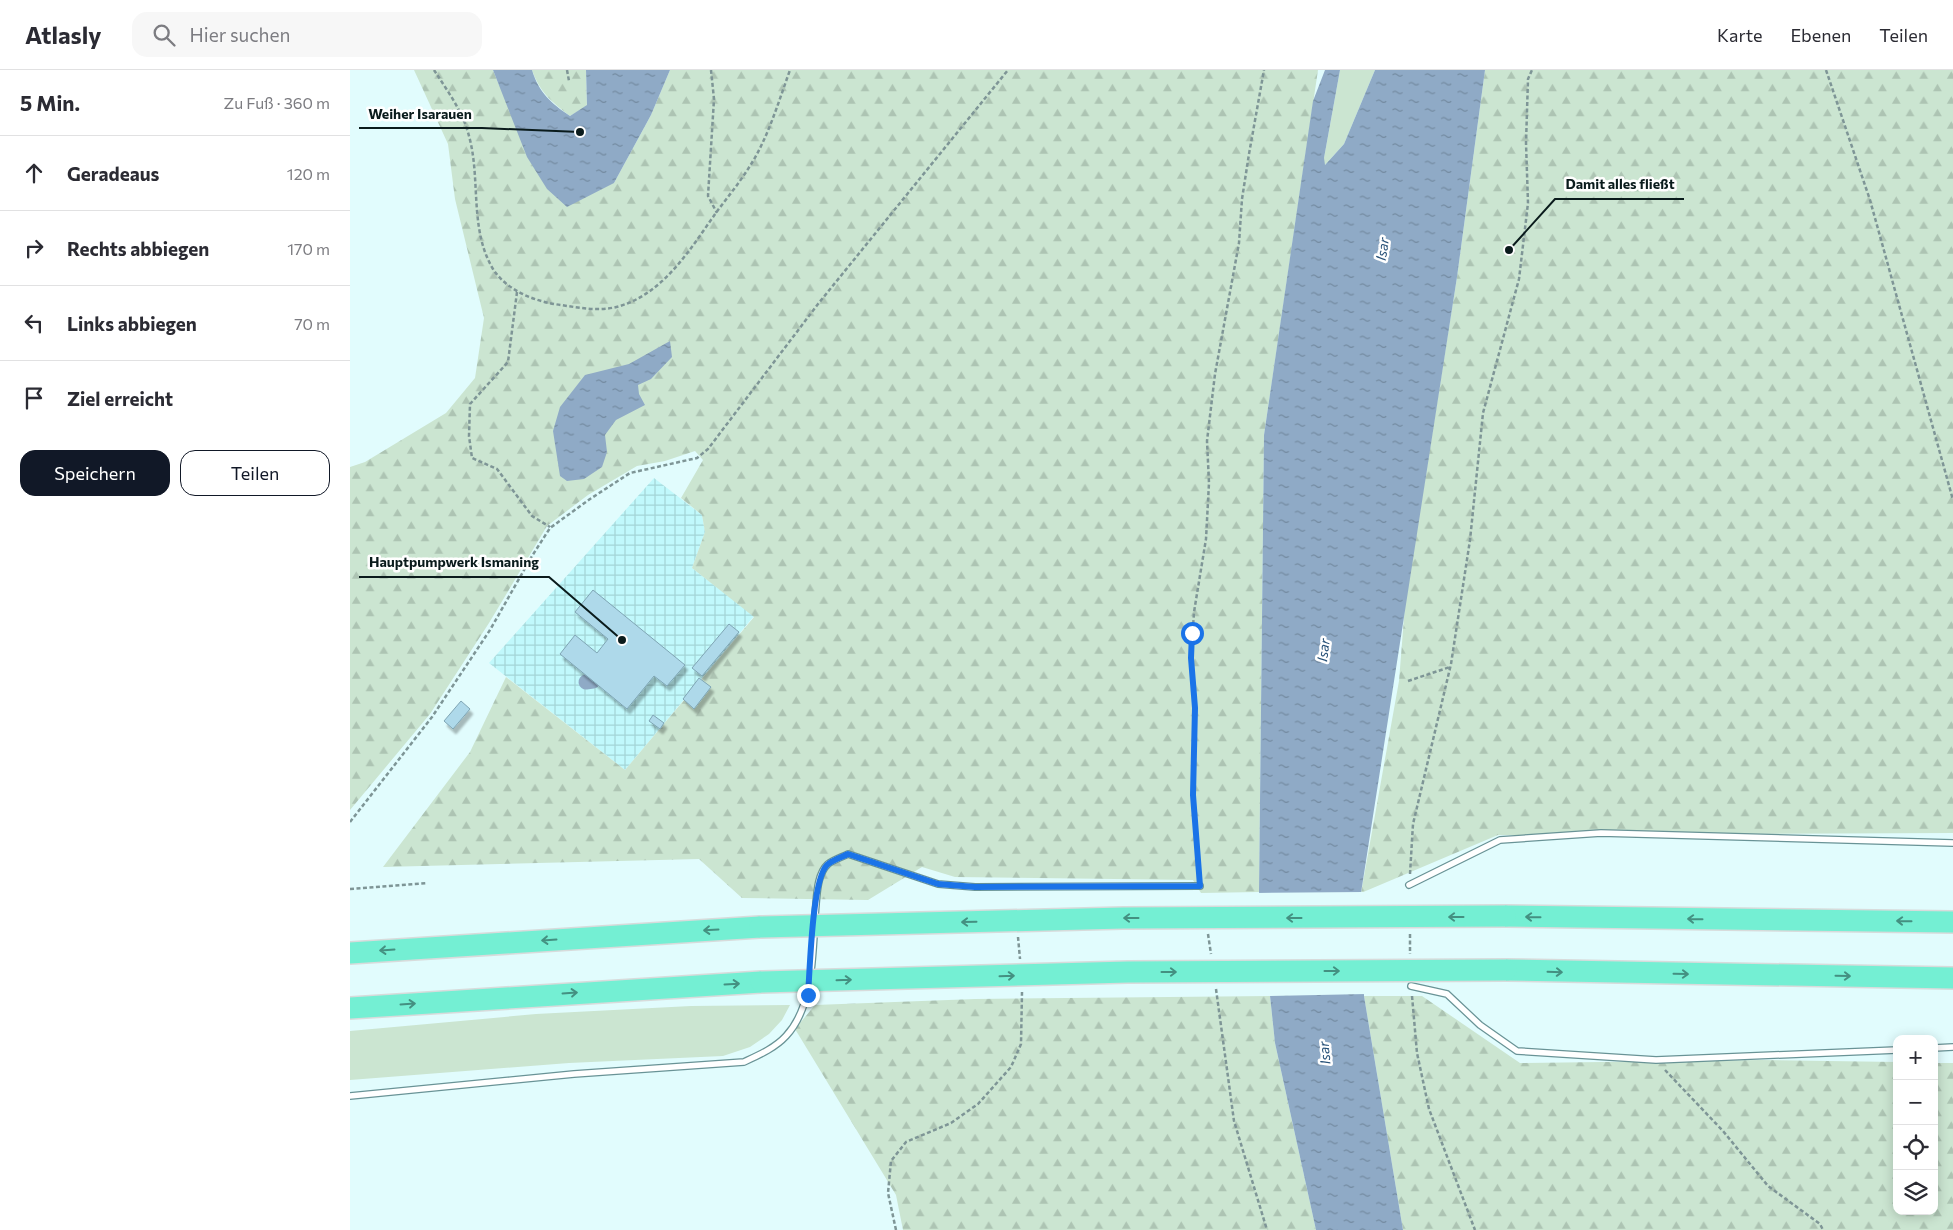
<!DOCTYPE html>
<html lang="de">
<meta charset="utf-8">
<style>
:root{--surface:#fff;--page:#f7f7f7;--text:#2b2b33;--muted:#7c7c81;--line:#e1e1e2;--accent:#111827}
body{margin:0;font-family:Commissioner,sans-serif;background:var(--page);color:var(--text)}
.controls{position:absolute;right:15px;bottom:15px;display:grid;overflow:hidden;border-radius:10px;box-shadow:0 2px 12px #0003}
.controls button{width:45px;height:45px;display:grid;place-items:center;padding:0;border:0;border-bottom:1px solid var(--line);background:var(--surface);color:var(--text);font:25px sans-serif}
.stop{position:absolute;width:15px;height:15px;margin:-11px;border:4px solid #1a73e8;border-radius:50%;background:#fff}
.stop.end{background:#1a73e8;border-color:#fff;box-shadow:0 1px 5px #0008}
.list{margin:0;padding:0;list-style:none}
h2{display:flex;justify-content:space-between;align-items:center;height:65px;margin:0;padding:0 20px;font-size:21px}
h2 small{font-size:16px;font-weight:400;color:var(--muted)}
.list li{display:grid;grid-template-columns:32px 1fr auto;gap:15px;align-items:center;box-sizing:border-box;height:75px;padding:0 20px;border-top:1px solid var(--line)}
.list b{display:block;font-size:19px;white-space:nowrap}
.list em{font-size:16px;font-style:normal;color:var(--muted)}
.actions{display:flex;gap:10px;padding:15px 20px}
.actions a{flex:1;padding:11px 0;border:1px solid var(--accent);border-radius:15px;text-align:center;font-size:18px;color:var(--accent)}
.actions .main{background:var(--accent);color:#fff}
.icon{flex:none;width:28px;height:28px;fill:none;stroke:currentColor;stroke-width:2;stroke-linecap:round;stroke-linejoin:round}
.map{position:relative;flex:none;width:1603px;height:1160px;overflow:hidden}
header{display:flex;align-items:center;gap:30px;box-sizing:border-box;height:70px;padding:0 25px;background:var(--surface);border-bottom:1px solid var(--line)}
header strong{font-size:24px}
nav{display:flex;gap:28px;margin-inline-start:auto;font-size:18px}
.search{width:350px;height:45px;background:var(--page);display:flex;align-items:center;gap:12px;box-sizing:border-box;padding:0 18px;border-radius:15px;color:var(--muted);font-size:19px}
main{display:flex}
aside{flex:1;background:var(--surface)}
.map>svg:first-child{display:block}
</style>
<header>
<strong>Atlasly</strong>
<div class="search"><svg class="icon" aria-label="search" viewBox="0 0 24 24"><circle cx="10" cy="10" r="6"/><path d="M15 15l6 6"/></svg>Hier suchen</div>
<nav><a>Karte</a><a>Ebenen</a><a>Teilen</a></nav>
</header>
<main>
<aside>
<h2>5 Min.<small>Zu Fuß · 360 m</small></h2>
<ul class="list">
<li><svg class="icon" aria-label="ahead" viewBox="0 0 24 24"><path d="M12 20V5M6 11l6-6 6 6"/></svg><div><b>Geradeaus</b></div><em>120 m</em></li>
<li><svg class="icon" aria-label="right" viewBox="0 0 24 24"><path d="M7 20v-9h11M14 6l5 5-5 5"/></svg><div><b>Rechts abbiegen</b></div><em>170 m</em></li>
<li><svg class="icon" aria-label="left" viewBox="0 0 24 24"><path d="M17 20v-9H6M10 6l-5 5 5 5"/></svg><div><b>Links abbiegen</b></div><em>70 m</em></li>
<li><svg class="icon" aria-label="arrive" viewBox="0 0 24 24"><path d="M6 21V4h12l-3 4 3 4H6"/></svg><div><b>Ziel erreicht</b></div></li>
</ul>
<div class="actions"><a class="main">Speichern</a><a>Teilen</a></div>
</aside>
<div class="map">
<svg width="1603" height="1160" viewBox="0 0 1603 1160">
<defs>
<pattern id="industrial-grid" width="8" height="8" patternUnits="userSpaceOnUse" patternTransform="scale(1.25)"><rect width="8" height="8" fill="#c1f9fc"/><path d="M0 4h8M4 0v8" fill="none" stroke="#a4d5d7"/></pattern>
<pattern id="forest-firs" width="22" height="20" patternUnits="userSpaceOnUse" patternTransform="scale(1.25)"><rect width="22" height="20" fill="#cbe5d1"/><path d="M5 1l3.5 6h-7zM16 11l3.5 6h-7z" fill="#adc4b3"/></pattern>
<pattern id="water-ripples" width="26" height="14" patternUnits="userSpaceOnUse" patternTransform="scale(1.25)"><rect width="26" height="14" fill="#8faac6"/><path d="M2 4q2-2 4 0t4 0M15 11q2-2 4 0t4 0" fill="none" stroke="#738aa0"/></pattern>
<filter id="shadow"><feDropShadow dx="3" dy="5" stdDeviation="1" flood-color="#0004"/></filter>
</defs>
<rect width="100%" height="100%" fill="#e1fcfd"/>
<path fill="url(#industrial-grid)" d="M304,408L352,445L355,462L342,498L404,546L275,700L139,593Z"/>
<path fill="#cbe5d1" d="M990,0H1025L994,74L974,96V88Z
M440,935L432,950L419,964L400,977L373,986L219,993L0,1010V961L186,944L341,936Z"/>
<path fill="url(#forest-firs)" d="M64,0H143L149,15L264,113L301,45L320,0H968L914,365L909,822L851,823L843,810L605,807L572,797L518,830L392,828L349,789L33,797L120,682L156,607L275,700L404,547L342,498L355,462L352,445L331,428L353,390L345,381L315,391L287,396L238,425L197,456L139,553L80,644L0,740V397L15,392L96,343L125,308L134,248L105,129L98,74Z
M182,0H236L237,36L220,46C202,32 190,23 182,0Z
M1135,0H1603V763L1148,765L1011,823L1049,611L1055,535L1107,207Z
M920,926L925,973L966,1160H553L546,1125L445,959L465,935L625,929Z
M1014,926H1072L1170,993L1410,990L1547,992V1141H1584V993H1603V1160H1053Z"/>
<path fill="url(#water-ripples)" d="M143,0H182C189,23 201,33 220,46L237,35L236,0H320L301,45L264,113L217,137L197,119L177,87Z
M975,0H990L974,88L975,95L994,74L1025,0H1135L1107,207L1011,823L1014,926L1053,1160H966L925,973L909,822L914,365L963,31Z
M320,271L322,287L301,309L288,315L289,324L295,335L266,350L255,365L257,382L252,397L234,409L217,411L210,406L203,361L210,337L235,305L279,294Z"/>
<path fill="#e1fcfd" d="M1013,822L1016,924L917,926L906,823Z"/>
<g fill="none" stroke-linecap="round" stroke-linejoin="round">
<path stroke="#8faac6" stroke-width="15" d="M236,612L243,611"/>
</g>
<path fill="#aed9ea" stroke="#7fa5b4" filter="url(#shadow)" d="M243,520L335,595L317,616L304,606L277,639L210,584L225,565L247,583L258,569L225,542Z
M379,554L389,562L352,606L342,598Z
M349,608L361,617L344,639L333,629Z
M111,631L120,639L103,659L94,651Z
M303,645L314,653L310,659L299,651Z"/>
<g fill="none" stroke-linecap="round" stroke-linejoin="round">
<defs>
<path id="lane" d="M1059,815L1150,770L1251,763L1603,773
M1061,916L1097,924L1130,955L1167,981L1306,990L1547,980
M1584,978L1603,977
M0,1026L224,1004L394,992C409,985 425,978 436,966C466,934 462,876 466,834C467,822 468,803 478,794C483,790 492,787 498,784L588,814L625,817L850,816"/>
<path id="highway" d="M1155,846L1603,852
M0,883L410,857
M1156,900L1603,908
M0,938L411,912"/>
</defs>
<use href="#lane" stroke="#699396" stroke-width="8"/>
<use href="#highway" stroke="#d8dbdb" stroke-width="24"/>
<path stroke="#7e9596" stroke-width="2.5" stroke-dasharray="4 2.5" stroke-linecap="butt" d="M84,0C97,20 113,42 119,66C131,109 119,159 143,199C157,221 186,232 211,235C231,238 250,242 270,236C316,222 342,176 368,140C384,119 401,98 412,74C423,51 431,25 440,0
M217,0L219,11
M361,0L364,29L358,126L367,143
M1476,0L1520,130L1603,430
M167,222L158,292L120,334L119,366L122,388L147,399L182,446L200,457
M1058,611L1100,597
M0,752L82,647L140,560L182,486L200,458L240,429L280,403L347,388L358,379L468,234L658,0
M1060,804L1063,754L1101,594L1120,470L1133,343L1169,209L1178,133L1176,73L1178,9L1182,0
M850,807L843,725L845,638L841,589L844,542L856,469L859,413L857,371L865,304L889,173L892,129L899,84L914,0
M0,819L77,813
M858,864L861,884
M1060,864V884
M668,867L670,889
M866,919L884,1051L917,1160
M1062,926L1067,983L1079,1039L1125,1160
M1315,1000L1373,1061L1418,1116L1470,1154L1473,1160
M546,1160L538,1123L541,1091L556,1072L601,1053L628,1034L661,997L671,974L672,922"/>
<use href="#lane" stroke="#fff" stroke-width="5.5"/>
<use href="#highway" stroke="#74efd3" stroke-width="21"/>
<defs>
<path id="highway-bridge" d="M410,857L773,848L1155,846
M411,912L778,902L1156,900"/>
</defs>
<use href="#highway-bridge" stroke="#d8dbdb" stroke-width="24" stroke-linecap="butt"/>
<use href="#highway-bridge" stroke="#74efd3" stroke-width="21"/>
</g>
<defs><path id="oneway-shaft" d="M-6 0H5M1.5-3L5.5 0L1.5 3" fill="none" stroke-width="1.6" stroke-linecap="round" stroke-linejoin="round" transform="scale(1.25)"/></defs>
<g stroke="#449081">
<use href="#oneway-shaft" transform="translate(1106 847) rotate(180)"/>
<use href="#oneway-shaft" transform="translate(1183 847) rotate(-179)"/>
<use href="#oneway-shaft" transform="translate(781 848) rotate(180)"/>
<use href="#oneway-shaft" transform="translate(944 848) rotate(180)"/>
<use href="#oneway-shaft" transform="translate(1345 849) rotate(-179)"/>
<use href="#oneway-shaft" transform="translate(1554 851) rotate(-179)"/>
<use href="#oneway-shaft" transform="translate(619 852) rotate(179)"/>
<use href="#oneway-shaft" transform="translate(361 860) rotate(177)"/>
<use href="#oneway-shaft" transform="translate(199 870) rotate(176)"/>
<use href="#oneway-shaft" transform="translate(37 880) rotate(176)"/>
<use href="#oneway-shaft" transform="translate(982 901)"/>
<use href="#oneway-shaft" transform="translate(819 902)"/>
<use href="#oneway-shaft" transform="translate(1205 902) rotate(2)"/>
<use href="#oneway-shaft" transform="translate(1331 904) rotate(1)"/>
<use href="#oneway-shaft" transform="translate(657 906) rotate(-2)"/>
<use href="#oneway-shaft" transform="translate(1493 906) rotate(1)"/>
<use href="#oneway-shaft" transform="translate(494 910) rotate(-2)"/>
<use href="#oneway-shaft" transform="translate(382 914) rotate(-3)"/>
<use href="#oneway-shaft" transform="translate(220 923) rotate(-4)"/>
<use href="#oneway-shaft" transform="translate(58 934) rotate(-4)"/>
</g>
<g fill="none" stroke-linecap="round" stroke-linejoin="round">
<path stroke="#1a73e8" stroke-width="6" d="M458,925C460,899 462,810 477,795C482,790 492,787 498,784L588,814L625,817L850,816L843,725L845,638L841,588L842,563"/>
</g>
<g text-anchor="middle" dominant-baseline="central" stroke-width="5" stroke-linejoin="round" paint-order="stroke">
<g font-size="14" font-style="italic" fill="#275178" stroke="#fff">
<text transform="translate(1032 179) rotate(-81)">Isar</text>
<text transform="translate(973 580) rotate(-83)">Isar</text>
<text transform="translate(974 983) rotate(-95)">Isar</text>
</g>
</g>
<path fill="none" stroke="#0a1b1c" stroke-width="2" d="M230 62L132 58H9M1159 180L1205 129H1334M272 570L199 507H9"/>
<g fill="#0a1b1c" stroke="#fff" stroke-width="2">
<circle cx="230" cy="62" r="5"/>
<circle cx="1159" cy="180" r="5"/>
<circle cx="272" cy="570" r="5"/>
</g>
<g font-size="14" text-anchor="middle" font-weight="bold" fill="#0a1b1c" stroke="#fff" stroke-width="5" stroke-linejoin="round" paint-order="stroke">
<text x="70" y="49">Weiher Isarauen</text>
<text x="1270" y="119">Damit alles fließt</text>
<text x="104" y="497">Hauptpumpwerk Ismaning</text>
</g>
</svg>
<div class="controls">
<button>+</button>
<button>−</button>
<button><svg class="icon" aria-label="locate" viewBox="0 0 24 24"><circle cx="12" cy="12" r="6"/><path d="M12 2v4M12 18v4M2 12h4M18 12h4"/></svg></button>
<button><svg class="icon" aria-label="layers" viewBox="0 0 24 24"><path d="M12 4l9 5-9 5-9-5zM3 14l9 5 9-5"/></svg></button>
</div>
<div class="stop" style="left:842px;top:563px"></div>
<div class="stop end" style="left:458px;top:925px"></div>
</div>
</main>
